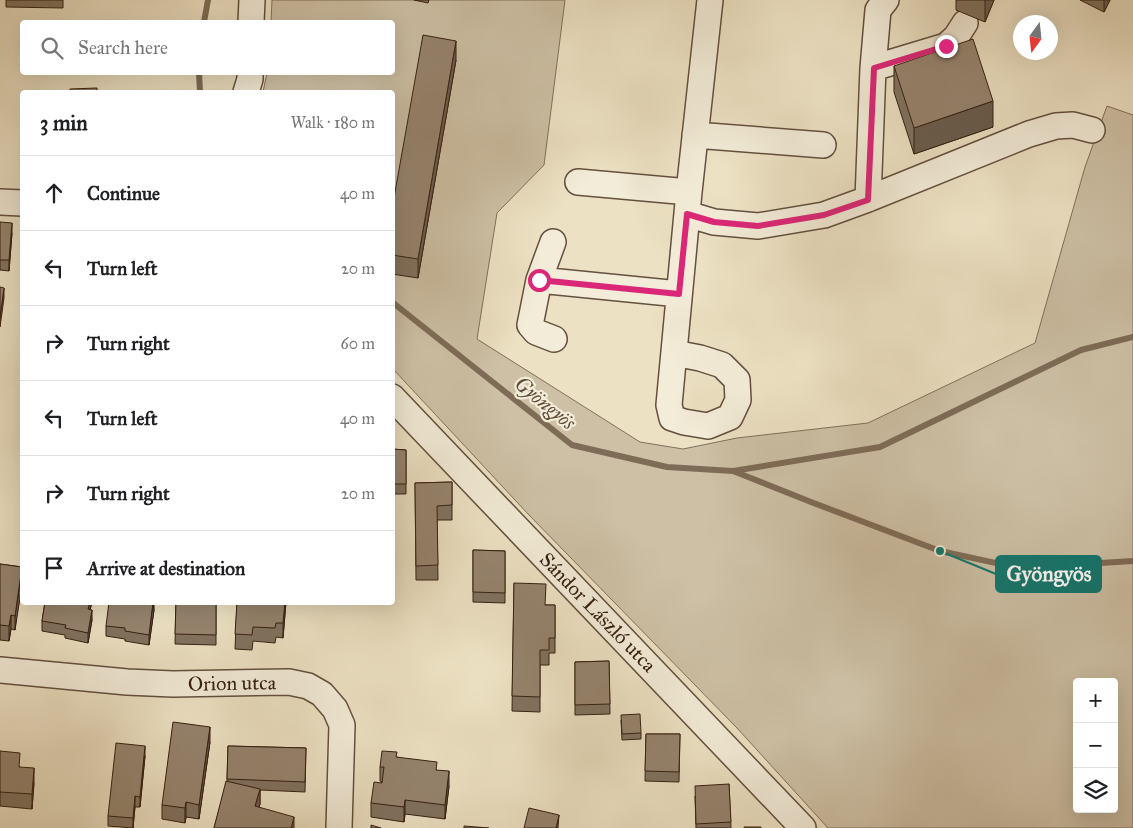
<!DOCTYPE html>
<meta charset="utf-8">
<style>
:root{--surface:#fff;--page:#f6f6f6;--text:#202124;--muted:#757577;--line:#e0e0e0}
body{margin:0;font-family:"IM FELL Great Primer",serif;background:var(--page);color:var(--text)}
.controls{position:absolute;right:15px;bottom:15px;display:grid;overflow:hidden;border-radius:5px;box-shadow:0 5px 20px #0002}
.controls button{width:45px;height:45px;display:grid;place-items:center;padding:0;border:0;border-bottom:1px solid var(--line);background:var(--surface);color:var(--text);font:25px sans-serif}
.compass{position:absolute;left:1013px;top:15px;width:45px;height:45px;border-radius:50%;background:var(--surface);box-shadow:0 5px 20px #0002;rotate:195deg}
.stop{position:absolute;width:15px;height:15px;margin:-11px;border:4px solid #db2777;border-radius:50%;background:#fff}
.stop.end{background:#db2777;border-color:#fff;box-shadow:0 1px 5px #0008}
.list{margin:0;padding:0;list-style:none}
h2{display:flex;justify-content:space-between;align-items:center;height:65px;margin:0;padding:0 20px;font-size:21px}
h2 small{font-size:16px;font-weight:400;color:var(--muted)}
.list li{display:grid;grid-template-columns:32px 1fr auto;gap:15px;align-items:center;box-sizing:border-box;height:75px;padding:0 20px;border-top:1px solid var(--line)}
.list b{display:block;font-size:19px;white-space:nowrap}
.list em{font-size:16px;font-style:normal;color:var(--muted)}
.icon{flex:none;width:28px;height:28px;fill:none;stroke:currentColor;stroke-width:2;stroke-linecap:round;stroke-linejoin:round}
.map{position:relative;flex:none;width:1133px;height:828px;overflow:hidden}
.search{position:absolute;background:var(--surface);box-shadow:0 5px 20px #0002;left:20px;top:20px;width:375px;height:55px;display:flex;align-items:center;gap:12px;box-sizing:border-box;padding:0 18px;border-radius:5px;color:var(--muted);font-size:19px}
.panel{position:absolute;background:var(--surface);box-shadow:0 5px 20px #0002;left:20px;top:90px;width:375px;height:515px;border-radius:5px}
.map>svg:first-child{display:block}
</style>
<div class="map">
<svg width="1133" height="828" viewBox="0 0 1133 828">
<rect width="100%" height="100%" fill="#ece1c3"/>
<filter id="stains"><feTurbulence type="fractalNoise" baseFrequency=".004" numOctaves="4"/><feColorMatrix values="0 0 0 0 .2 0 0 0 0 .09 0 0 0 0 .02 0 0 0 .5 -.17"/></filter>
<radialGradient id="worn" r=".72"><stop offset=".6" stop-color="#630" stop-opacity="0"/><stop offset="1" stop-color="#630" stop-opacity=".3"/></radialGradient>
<path fill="#cdc0a5" stroke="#82705b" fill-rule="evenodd" d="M272,0H565L544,165L497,213L477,339L640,442L683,449L737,438L868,423L1035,343L1085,167L1107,106L1133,115V828H828L737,728L529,515L393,369L392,92H263L267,73L392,72V22H271ZM1077,682H1114V809H1077Z"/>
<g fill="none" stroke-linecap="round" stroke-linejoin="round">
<path stroke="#7e6c57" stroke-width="6" d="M204,22L208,0
M199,72L200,92
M392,302L572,445L667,467L733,471L880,447L1081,350L1133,337
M733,471L811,502L940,551L1019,568L1133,561"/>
<defs>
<path id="minor" d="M251,22L252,0
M873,68L946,46L956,37L965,23
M246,92L250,79V72
M695,135L823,145
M578,182L689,192
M868,199L873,68L878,10L886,0
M0,202L22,203
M687,214L714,222L758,226L824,215L868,199L1029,134L1056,126L1073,125L1092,130
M553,242L539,280L530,325L536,332L554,339
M539,280L679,294
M674,353L700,358L722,365L737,380L738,400L730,417L708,426L684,422L672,418L669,405L689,192L710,0
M392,397L803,828
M0,670L127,682L173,684L289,682L308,686L322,694L335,709L342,725L339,828"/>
</defs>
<use href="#minor" stroke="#64503e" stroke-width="28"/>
<use href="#minor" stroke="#f3ecd8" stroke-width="25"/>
</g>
<path fill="#80725f" stroke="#362011" d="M6,0H63V8L6,7Z
M414,0H429L428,3Z
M956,0H994L985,22L956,10Z
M1080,0H1110L1104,12Z
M456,60L418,278L392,274V209Z
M894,66L993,127L914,154L894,92Z
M0,222L12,233L9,271L0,270Z
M392,449L406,450V494H392Z
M452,482V520H437L438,580H416L415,483Z
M473,550L505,551V603L473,602Z
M0,564L22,567L15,630L11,629L9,641L0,640Z
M514,583L546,605H555V653H549V665H540V712L512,711Z
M45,602H92L90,610L92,620L88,643L65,638V635L42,631V621Z
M154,602V610L149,645L125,641V639L106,636V626Z
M176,602L216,603V645L175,644Z
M237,602H286L283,638L276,637L275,643L253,641L252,650L235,649Z
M609,661L610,714L575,715V662Z
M621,720L641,733V739L622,740Z
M646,734H680L679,782L645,781Z
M210,742L199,819L186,817L185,823L162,819V805Z
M228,746L306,748L305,792L260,790V804L259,807L294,828H214L227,781Z
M0,751L20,767L34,783L32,809L0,806Z
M145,756L140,807H135L133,828L108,826V816Z
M397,757L437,770L449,786L445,819L405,814L404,822L371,817V803L382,783V782L380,781V767Z
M729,784L731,828H696L695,796Z"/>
<path fill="#685c4d" stroke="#362011" d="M985,0H994L985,22Z
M1104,0H1110L1104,12Z
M456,41V60L418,278V259Z
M993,101V127L914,154V128Z
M12,223V233L9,271V260Z
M4,288V298L0,327V317Z
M22,570V585L15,630V616Z
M90,602H92L88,619V609Z
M153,602L154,610L149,645V635Z
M285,602H286L283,638V623Z
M92,610V620L88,643V633Z
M11,615V629L9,641V626Z
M210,727V742L199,819V805Z
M145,746V756L140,807V797Z
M34,768V783L32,809V794Z
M449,771V786L445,819V805Z
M260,789V804L255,821V806Z
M135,796V807L133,828V818Z
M405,800V814L404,822V807Z
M186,802V817L185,823V808Z
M559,815L558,828H556Z
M294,817V828H291Z"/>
<path fill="#95846e" stroke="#362011" d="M423,35L456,41L418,259L392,255V209Z
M973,39L993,101L914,128L894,66Z
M97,88V92H70V89Z
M0,222L12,223L9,260H0Z
M0,287L4,288L0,317Z
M392,449L406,450V484H392Z
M452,482V505L437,506L438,565L416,566L415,483Z
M473,550L505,551V593L473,592Z
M0,564L22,567L15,616L11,615L9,626L0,625Z
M514,583L546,584L545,605H555V638H549V650H540V697L512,696Z
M45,602H90L88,609L92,610L88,633L65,628L66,625L42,621Z
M109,602H153L149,635L125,631V628L106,626Z
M176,602L216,603V635L175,634Z
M237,602H285L283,623H276L275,628L253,627L252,635L235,634Z
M609,661L610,704L575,705V662Z
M640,714L641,733L622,734L621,715Z
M173,722L210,727L199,805L186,802L185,808L162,805Z
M646,734H680L679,772L645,771Z
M116,743L145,746L140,797L135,796L133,818L108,816Z
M228,746L306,748L305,782L227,779Z
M0,751L20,753L19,767L34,768L32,794L0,792Z
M382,751L397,752L396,757L437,762L436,770L449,771L445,805L405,800L404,807L371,803L374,782L382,783L384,767H380Z
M226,781L260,789L255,806L294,817L291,828H214Z
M729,784L731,822L696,824L695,786Z
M529,808L559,815L556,828H524Z
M371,825L381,828H371Z
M464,826L489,828H464Z
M744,827H761V828H744Z"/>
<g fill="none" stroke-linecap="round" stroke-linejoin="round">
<path stroke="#db2777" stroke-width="6" d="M539,280L679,294L687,214L714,222L758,226L824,215L868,200L874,68L946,46"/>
</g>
<g text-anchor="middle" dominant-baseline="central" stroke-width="4.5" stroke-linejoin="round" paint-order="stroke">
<g font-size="20" fill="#362011" stroke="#f3ecd8">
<text transform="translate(598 612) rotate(46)">Sándor László utca</text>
<text transform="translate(232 683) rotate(-1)">Orion utca</text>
</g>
<g font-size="21" font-style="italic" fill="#604c3a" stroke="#f3ecd8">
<text transform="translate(545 403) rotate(39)">Gyöngyös</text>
</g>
</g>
<path fill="none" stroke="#0f766e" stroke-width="2" d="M940 551L996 574"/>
<circle fill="#0f766e" stroke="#f3ecd8" stroke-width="2" cx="940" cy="551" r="5"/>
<rect fill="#0f766e" stroke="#0f766e" stroke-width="2" x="996" y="556" width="105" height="36" rx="5"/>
<g font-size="21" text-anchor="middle" font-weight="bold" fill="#fff">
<text x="1049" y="581">Gyöngyös</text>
</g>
<rect width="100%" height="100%" filter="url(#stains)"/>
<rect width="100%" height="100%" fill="url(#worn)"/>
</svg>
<div class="controls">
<button>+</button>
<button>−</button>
<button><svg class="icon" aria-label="layers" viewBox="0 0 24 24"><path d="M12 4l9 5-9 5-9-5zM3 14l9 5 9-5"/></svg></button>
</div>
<svg class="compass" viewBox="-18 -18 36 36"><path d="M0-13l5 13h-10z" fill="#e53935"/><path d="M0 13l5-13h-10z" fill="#757577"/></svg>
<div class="stop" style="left:539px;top:280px"></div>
<div class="stop end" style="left:946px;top:46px"></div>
<div class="search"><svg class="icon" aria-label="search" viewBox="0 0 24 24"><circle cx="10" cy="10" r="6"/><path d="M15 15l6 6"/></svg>Search here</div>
<section class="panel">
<h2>3 min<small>Walk · 180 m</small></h2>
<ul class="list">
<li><svg class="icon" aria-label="ahead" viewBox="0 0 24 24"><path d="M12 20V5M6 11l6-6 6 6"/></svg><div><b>Continue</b></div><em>40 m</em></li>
<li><svg class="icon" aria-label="left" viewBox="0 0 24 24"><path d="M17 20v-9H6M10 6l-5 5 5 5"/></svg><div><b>Turn left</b></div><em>20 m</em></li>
<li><svg class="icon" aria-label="right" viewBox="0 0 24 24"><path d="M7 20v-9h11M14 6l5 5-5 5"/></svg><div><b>Turn right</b></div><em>60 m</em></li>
<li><svg class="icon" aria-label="left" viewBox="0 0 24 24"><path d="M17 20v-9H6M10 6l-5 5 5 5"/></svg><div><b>Turn left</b></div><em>40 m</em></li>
<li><svg class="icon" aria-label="right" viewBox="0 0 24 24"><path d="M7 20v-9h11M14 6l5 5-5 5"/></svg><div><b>Turn right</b></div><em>20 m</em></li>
<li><svg class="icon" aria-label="arrive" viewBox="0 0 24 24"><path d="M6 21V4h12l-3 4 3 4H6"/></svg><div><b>Arrive at destination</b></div></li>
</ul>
</section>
</div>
